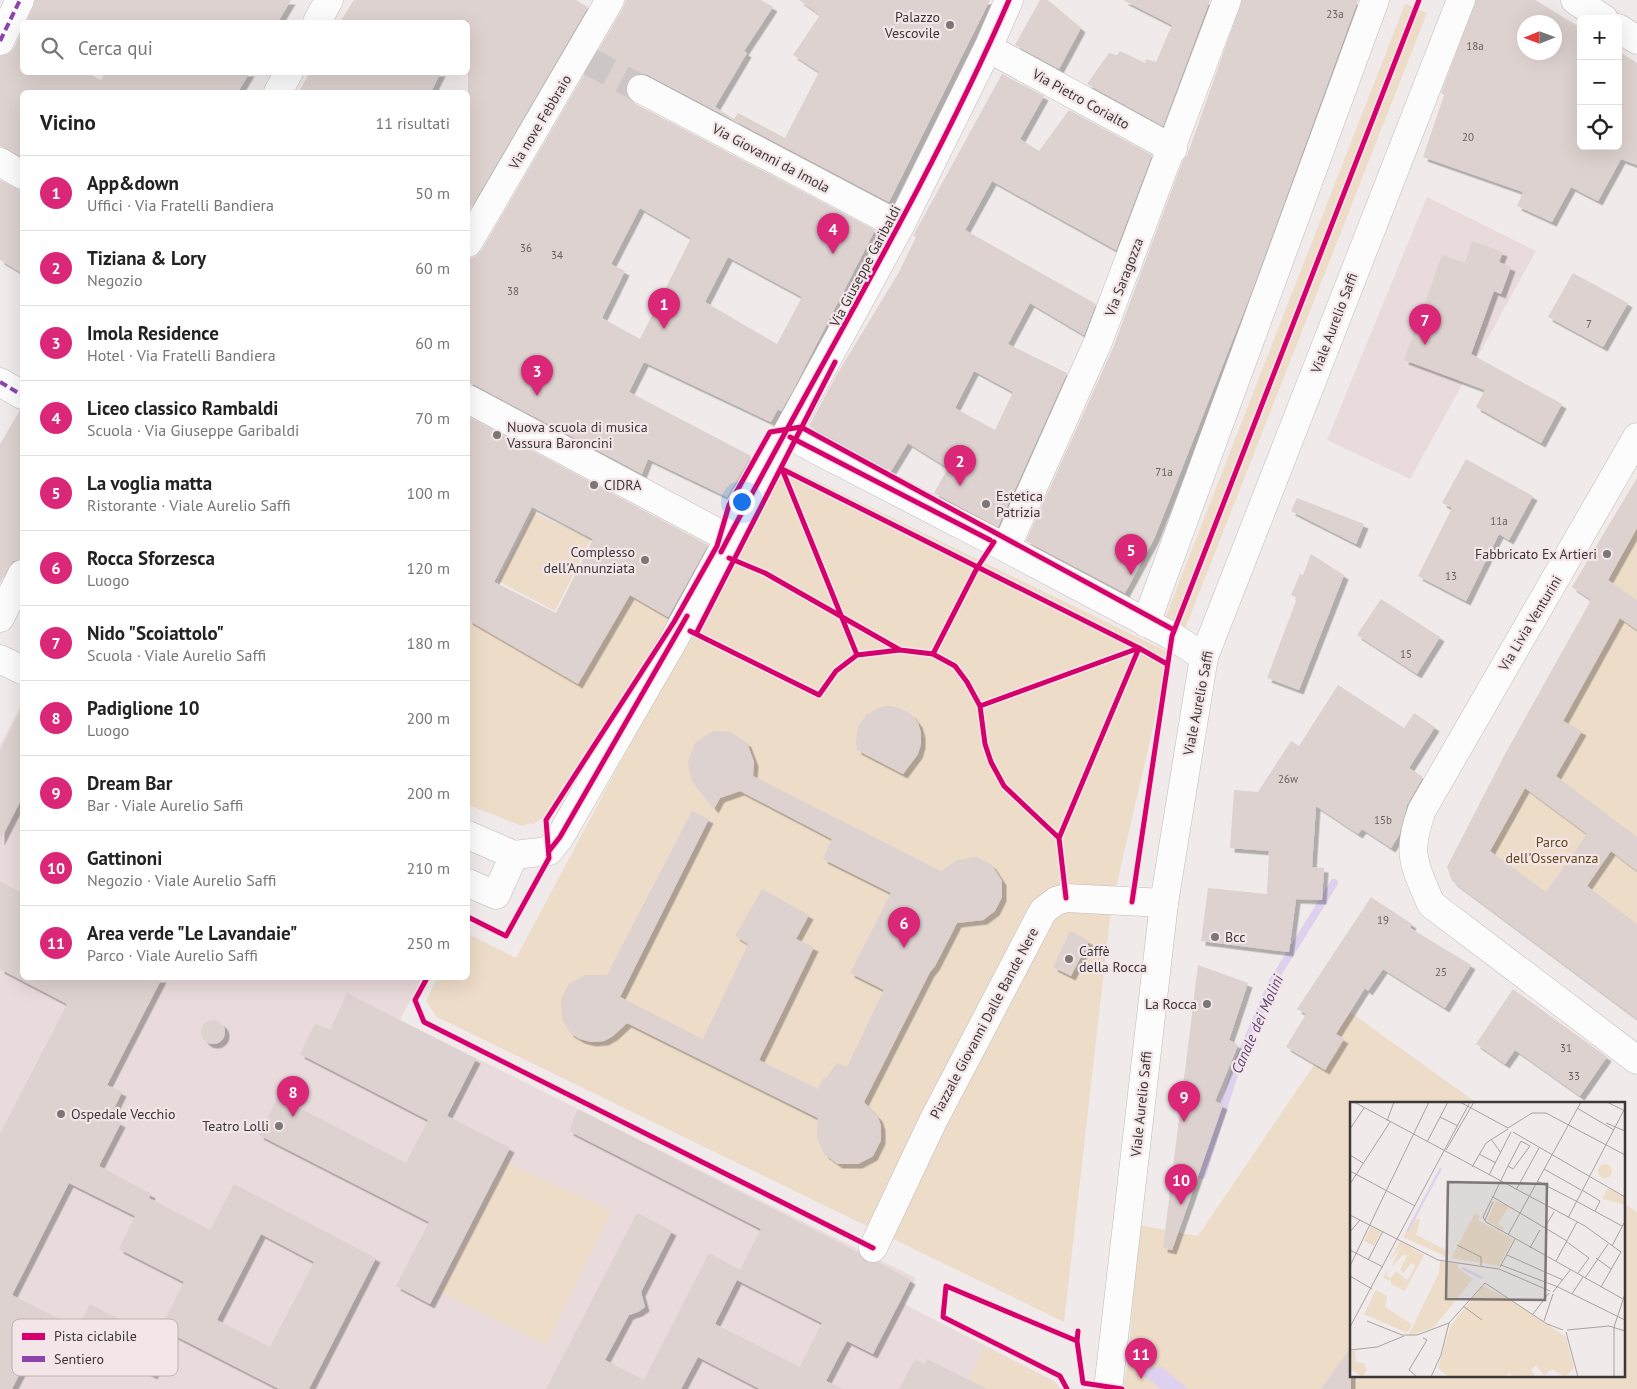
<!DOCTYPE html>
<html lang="it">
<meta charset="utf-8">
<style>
:root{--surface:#fff;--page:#f2f2f2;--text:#222;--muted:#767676;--line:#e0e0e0;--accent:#db2777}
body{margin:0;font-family:"PT Sans",sans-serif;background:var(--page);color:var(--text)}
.controls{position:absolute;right:15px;top:15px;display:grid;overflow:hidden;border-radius:8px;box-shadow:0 5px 20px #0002}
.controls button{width:45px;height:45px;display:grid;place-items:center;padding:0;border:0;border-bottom:1px solid var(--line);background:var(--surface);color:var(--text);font:25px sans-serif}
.compass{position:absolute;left:1517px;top:15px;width:45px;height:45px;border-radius:50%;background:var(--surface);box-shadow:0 5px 20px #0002;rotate:269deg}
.you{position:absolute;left:741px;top:501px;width:18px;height:18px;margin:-12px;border:4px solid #fff;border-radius:50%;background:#1a73e8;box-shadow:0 0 0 8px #1a73e833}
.badge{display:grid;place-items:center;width:32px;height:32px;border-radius:50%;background:var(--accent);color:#fff;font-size:16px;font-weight:700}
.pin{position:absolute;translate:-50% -41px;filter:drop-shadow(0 1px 2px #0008)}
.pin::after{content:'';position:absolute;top:26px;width:18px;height:15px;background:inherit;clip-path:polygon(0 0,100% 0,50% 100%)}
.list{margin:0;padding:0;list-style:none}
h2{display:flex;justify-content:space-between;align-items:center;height:65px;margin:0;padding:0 20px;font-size:21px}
h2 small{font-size:16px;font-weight:400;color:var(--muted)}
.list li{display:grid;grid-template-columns:32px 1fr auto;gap:15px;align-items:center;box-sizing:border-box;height:75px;padding:0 20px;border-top:1px solid var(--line)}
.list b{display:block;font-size:19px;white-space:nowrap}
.list p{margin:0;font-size:16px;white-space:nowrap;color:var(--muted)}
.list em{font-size:16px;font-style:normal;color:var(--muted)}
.icon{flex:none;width:28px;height:28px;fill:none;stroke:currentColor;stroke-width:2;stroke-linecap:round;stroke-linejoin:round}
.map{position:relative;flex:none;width:1637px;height:1389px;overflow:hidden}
.search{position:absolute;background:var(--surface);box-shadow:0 5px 20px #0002;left:20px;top:20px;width:450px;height:55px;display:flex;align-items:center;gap:12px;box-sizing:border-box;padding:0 18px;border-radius:8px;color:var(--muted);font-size:19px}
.panel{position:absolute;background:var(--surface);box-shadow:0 5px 20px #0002;left:20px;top:90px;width:450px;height:890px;border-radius:8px}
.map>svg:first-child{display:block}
</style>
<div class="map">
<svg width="1637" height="1389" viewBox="0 0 1637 1389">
<defs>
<filter id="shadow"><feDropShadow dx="4.5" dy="4.5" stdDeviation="0" flood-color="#0004"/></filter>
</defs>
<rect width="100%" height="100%" fill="#f0eaea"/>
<path fill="#e9dadb" d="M1427,197L1536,251L1410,479L1327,440Z
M22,703V978H422L400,1020L916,1278L904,1304L1054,1381L1061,1389H0V746Z"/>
<path fill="#eddcc8" d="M1405,4L1427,13L1185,629L1164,621Z
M780,463L1168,652L1152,732L1111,909L1064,1322L437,1017L426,1001L437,978H468V934L516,958Z
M1637,478V1019L1453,881L1591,600L1572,587Z
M533,512L591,539L555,611L498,581Z
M630,595L673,620L544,817L533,824L530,823L522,826L468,805V620L498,637Z
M1350,1012L1477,1103H1351V1375H1623V1203L1637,1212V1389H1122L1128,1365L1138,1225L1198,1236Z
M505,1162L612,1211L546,1345L440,1292Z
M985,1347L1054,1382L1059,1389H964Z"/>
<path fill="#ded1ef" d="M1162,1367L1188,1389H1161L1135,1369Z"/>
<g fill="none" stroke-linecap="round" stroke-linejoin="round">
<path stroke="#ded1ef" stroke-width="8" d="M1202,1175L1237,1065L1272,983L1334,883"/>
</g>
<path fill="#ddd2cf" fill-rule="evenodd" filter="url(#shadow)" d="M35,0H291L278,22H26Z
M354,0H576L588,7L468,213V21L340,22Z
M626,0H761L773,7L744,51L747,53L715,107L734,119L738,113L785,138L819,72L793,55L820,15L799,0H990L889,202L648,75L641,73L633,76L627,82L625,90L628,97L634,103L875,230L793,390L781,411L778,409L771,422L644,362L629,392L751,456L727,497L648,459L642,474L475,385L468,383V259L475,257L481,251L623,8ZM640,208L691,238L640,339L602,318L625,271L611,264ZM728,257L802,297L777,344L705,302Z
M1040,0H1048L1081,28L1059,69L1015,45Z
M1123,0H1210L1163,126L1087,84L1109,53L1117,55L1120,51L1145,63L1146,59L1156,62L1172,25Z
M1242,0H1358L1250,296L1170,499L1154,539L1125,593L1026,541L1113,348L1183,160L1187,156Z
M1476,0H1535L1581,28V146H1618V51L1637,63V165L1621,159L1598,201L1571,187L1552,222L1517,206L1523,192L1423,157L1444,95L1441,93ZM1524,22H1554V52H1524Z
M22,31V72H85L101,80L105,72H250L238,92H22V157L0,146V56L8,54L14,48Z
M310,72H441L431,92H299Z
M1002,74L1044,96L1020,139L1039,151L1069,110L1152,155L1116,250L992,181L965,230L1096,304L1084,335L1030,303L1008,344L1067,373L998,527L934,493L948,468L908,443L891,471L809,426L836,376L899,272L916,237L913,236ZM974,371L1013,392L995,430L955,408Z
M0,180L22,191V273L0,260Z
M1472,241L1503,252L1499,262L1511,267L1501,294L1494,291L1471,354L1562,404L1541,443L1476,407L1485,390L1404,360L1442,255L1465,263Z
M1573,273L1628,303L1603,347L1548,317Z
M20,410L22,411V559L13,561L0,583V444Z
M468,416L708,545L668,617L630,595L578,684L468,620ZM532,507L593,539L556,613L494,582Z
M1466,459L1533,496L1509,540L1499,534L1466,601L1418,576L1452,508L1442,503Z
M1637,478V528L1608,580L1637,600V630L1620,618L1563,721L1582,731L1556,776L1637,837V871L1611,851L1587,886L1637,924V1019L1452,881L1447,867L1505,754L1591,600L1572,587ZM1525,788L1587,834L1546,892L1490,851Z
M1297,498L1364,524L1356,544L1291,511Z
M1311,554L1344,575L1299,690L1267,678L1297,598L1291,595L1300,574L1303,575Z
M1381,599L1440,637L1417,674L1357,635Z
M1338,685L1404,728L1414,713L1435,727L1409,768L1423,777L1407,805L1399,835L1391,848L1362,829L1358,834L1316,806L1312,867L1324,868L1322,900L1296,899L1289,952L1201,941L1208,888L1267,894L1269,851L1230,848L1234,790L1258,792L1291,741L1299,746Z
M889,706L897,707L911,714L918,723L921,733V744L918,754L903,774L857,750L856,742L858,726L867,714L881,707Z
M22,707V798L0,841V751Z
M713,731L731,732L747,743L754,762L753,776L941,871L957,860L976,857L991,864L1002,881V897L995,911L983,920L957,923L935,966L930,972L864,1102L878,1117L881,1126V1140L873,1156L858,1164H838L824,1154L817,1138L818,1118L627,1023L613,1036L604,1041L591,1042L580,1039L570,1033L562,1019L561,999L568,985L584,975H607L692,811L709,819L620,997L703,1039L748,944L735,936L762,889L809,915L796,939L814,947L759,1060L818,1089L824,1077L826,1078L837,1063L847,1067L884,990L850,973L891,893L823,859L832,839L740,791L720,798L714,809L691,780L688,762L695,743Z
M0,881L22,893V978H162L107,1085L122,1092L110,1117L121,1123L99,1166L151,1194L149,1198L210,1230L234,1184L376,1258L309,1389H279L160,1328L184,1282L119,1249L135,1216L69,1183L12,1295L77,1328L90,1304L169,1345L153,1375L89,1342L77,1365L35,1344L12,1389H0V1134L67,1004L0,969ZM261,1234L314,1262L270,1347L217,1320Z
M1371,897L1412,924L1410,928L1471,965L1445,1008L1383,969L1368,991L1365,988L1336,1034L1344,1039L1325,1070L1286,1047L1306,1014L1297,1009Z
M1070,931L1089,941L1071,976L1053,967Z
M1198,965L1248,983L1229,1040L1238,1045L1215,1101L1223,1105L1172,1250L1163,1248Z
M1513,989L1607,1057L1580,1096L1515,1050L1505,1064L1476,1044Z
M347,993L476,1059L447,1116L510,1148L430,1304L396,1286L429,1222L259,1135L278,1097L406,1163L428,1120L300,1054L315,1024L330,1030Z
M201 1032a12 12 0 1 1 24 0a12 12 0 1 1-24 0Z
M577,1110H580L859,1253L866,1262H878L911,1280L873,1354L847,1341L826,1381L843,1389H760L698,1357L681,1389H546L637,1213L672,1231L641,1292L645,1307L638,1312L629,1315L605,1360L644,1380L709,1253L740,1270L761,1229L569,1131ZM737,1280L822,1323L800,1367L715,1324Z
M1351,1347V1389H1321Z
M915,1359L925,1364L927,1359L987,1389H899Z"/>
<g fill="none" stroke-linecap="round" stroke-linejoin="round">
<path stroke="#ccc6c6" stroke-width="28" stroke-dasharray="28 14" stroke-linecap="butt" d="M585,59L641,89"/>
<defs>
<path id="minor" d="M1575,0L1604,19
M317,22L329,0
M1618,28L1637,40
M0,41L20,0
M988,48L1173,149
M641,89L900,226
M278,92L289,72
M0,162L22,175
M468,243L610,0
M0,382L22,395
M468,399L728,538
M786,434L1006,548L1172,636L1204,657
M1637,437L1422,810C1406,853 1414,864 1431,904L1637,1060
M1006,548L1098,342L1227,0
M0,618L22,574
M1146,623L1375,0
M0,659L22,670
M468,835L514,855
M468,883L496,895L514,855L549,851L560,837L672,643L900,226L988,48L1009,0
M873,1248L933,1121L1043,911L1056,901L1066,898L1164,903"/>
<path id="tertiary" d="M1108,1389L1164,903L1204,657L1461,0"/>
</defs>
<use href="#minor" stroke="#bfbaba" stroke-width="29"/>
<use href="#tertiary" stroke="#bfbaba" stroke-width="29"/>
<use href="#minor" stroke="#fdfcfc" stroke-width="28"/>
<use href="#tertiary" stroke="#fdfcfc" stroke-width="28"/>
<path stroke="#8e44ad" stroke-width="4" stroke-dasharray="8 4" stroke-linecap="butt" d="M0,41L20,0
M0,382L22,395"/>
<defs>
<path id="cycleway" d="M790,437L990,540
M782,469L1139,648L1059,838
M782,469L857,655
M721,552C817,368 926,191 1009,0
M729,558L765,573L900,650
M690,631L819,695L836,671L857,655L900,650L933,654L955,666L967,682L980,706L985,744L991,762L1004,786L1059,838L1066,898
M696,634L835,362
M933,654L977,568L994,542
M980,706L1139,648L1167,664
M549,851L560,837L687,616
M1132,902L1172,636L1419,0
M468,917L506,936L549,858L546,820L674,622L717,546L729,505L770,432L801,427L1174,630
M427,978L415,1000L424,1022L873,1248
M1078,1331L1077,1341L1083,1383L1122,1389
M1067,1389L1060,1376L943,1317L946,1286L1077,1341"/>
</defs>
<use href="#cycleway" stroke="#f4e6e8" stroke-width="8"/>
<use href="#cycleway" stroke="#d6006c" stroke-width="5"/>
</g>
<g fill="#7c7676" stroke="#f4e6e8" stroke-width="2">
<circle cx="950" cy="25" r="5"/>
<circle cx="497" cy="435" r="5"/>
<circle cx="594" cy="485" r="5"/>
<circle cx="986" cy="504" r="5"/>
<circle cx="1607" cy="554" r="5"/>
<circle cx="645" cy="560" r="5"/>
<circle cx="1215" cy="937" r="5"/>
<circle cx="1069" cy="959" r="5"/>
<circle cx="1207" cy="1004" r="5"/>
<circle cx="61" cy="1114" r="5"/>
<circle cx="279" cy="1126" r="5"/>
</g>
<g text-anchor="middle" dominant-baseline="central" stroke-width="4.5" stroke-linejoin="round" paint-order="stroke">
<g font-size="11" fill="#67605f">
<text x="1335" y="14">23a</text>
<text x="1475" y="46">18a</text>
<text x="1468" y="137">20</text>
<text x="526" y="248">36</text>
<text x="557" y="255">34</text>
<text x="513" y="291">38</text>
<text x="1589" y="324">7</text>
<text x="1164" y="472">71a</text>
<text x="1499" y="521">11a</text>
<text x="1451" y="576">13</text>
<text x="1406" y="654">15</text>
<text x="1288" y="779">26w</text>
<text x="1383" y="820">15b</text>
<text x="1383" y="920">19</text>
<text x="1441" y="972">25</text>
<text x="1566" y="1048">31</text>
<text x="1574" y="1076">33</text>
</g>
<g font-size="14" fill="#3d3838" stroke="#f4e6e8" text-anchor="start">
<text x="940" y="17" text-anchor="end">Palazzo<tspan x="940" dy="16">Vescovile</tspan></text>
<text x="507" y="427">Nuova scuola di musica<tspan x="507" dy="16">Vassura Baroncini</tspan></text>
<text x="604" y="485">CIDRA</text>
<text x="996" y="496">Estetica<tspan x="996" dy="16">Patrizia</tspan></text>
<text x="635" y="552" text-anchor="end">Complesso<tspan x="635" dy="16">dell'Annunziata</tspan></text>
<text x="1597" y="554" text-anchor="end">Fabbricato Ex Artieri</text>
<text x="1225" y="937">Bcc</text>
<text x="1079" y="951">Caffè<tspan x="1079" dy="16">della Rocca</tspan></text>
<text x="1197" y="1004" text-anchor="end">La Rocca</text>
<text x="71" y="1114">Ospedale Vecchio</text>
<text x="269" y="1126" text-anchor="end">Teatro Lolli</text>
</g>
<g font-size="14" fill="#3d3838" stroke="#f4e6e8">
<text transform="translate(1081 99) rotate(29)">Via Pietro Corialto</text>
<text transform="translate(540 122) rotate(-59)">Via nove Febbraio</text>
<text transform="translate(771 158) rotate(28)">Via Giovanni da Imola</text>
<text transform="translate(865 266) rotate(-62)">Via Giuseppe Garibaldi</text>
<text transform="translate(1124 277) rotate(-69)">Via Saragozza</text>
<text transform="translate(1334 323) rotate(-69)">Viale Aurelio Saffi</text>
<text transform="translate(1530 623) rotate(-59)">Via Livia Venturini</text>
<text transform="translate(1198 703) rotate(-79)">Viale Aurelio Saffi</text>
<text transform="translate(984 1023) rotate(-62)">Piazzale Giovanni Dalle Bande Nere</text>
<text transform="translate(1141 1104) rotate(-84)">Viale Aurelio Saffi</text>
</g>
<g font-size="14" fill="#654719" stroke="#f4e6e8">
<text x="1552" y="842">Parco<tspan x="1552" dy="16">dell'Osservanza</tspan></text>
</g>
<g font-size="15" font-style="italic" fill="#5d447b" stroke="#f4e6e8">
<text transform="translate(1257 1024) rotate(-66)">Canale dei Molini</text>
</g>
</g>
<g transform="translate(1350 1102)">
<rect width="275" height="275" fill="#f0eaea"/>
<path d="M248 69a7 7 0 1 1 14 0a7 7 0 1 1-14 0ZM258,86L275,95V110L273,102L252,97ZM146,99L159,104L148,122L154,126L152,129L137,118ZM125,111L130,114L128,118L163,137L149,164L101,156ZM64,115L70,118L66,133L100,150L97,155L53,135ZM21,124L31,129L24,144L14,139ZM50,139L74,153L55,189L41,182V177L39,179L33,175L39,167L37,174L41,176L46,169L57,178L62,171L65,163L61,161L54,171L50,168L57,154L54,152L41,165L51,145L40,159ZM90,159L108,162V166L123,177L84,225L58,234L89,171ZM133,184L163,199L216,235L224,266L215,275L202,267L194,274L186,263L181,268L186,275H164L159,271L155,275H99L88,266L101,223ZM26,188L37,194L35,205L62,222L57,231L14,212ZM0,249H5L6,260L13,261L17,267L13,275L0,267Z" fill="#eddcc8"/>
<path fill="none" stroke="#ded1ef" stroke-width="2.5" d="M57,130L91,66M112,166L132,176"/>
<path fill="none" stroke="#a8a3a3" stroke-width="1" d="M4,0L235,124L271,150L251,185M110,0L158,26M257,0L275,9M227,6L264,28M90,15L108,24M37,19L44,0M256,21L275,29M158,26L182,11H196L275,53M0,27L14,6M163,30L275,95M141,37L151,51M77,40L98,0M96,48L124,0M129,52L146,61M0,53L13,61M158,64L163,67L180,44L171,39L158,64L133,115L136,120L273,197M122,65L136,41L158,27M194,67L231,88M0,69L65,104M139,73L161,30M187,79L226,99M0,82L40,20M166,88L189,46M232,88L250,99L245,109M143,95L217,139M226,99L272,124M0,113L88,158L149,167L200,189M218,116L274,8M135,118L143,100M195,125L204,110M0,130L10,118M158,133L231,0M217,140L239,156L228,171M107,143L131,155V164M262,144L275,119M180,146L190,128M0,148L33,165M157,153L213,178M246,156L261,167M18,158L33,129M206,159L227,120M151,163L208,185L275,218M0,164L79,0M150,165L165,137M0,174L22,187M235,176L258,142M203,190L221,167M222,192L233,175M113,204L132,218M183,212L199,191M17,219L52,233H67L99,221L135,181L197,222L213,228M194,219L203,192M0,225L120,0M217,228L259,224L275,229M216,230L228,275M0,248L27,245L54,234M67,275L59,268L77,238L73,236M81,275L91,253L99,221M264,275V225L275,192"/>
<path fill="#7c7676" fill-opacity="0.15" stroke="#7c7676" stroke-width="2.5" d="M98,80L197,82L195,198L96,197Z"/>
<rect width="275" height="275" fill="none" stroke="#3d3838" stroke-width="2.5"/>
</g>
<rect x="12" y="1319" width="166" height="57" rx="8" fill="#f4e6e8" stroke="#bdb2b3" stroke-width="1"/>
<rect x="22" y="1333" width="23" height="7" fill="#d6006c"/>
<rect x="22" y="1356" width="23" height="6" fill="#8e44ad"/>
<g font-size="14" fill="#3d3838">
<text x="54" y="1341">Pista ciclabile</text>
<text x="54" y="1364">Sentiero</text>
</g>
</svg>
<div class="controls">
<button>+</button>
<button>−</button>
<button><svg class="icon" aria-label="locate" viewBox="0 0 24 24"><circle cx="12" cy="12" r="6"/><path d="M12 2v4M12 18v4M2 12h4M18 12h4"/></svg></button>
</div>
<svg class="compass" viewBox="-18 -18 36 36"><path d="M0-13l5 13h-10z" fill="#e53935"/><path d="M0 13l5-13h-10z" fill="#767676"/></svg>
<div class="you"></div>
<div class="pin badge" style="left:664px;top:329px">1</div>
<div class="pin badge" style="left:960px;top:486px">2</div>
<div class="pin badge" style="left:537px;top:396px">3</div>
<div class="pin badge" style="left:833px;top:254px">4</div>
<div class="pin badge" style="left:1131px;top:575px">5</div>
<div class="pin badge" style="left:904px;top:948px">6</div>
<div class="pin badge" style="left:1425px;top:345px">7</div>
<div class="pin badge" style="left:293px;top:1117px">8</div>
<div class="pin badge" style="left:1184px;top:1122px">9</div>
<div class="pin badge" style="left:1181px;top:1205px">10</div>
<div class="pin badge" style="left:1141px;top:1379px">11</div>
<div class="search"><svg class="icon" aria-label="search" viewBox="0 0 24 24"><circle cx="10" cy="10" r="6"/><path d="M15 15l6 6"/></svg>Cerca qui</div>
<section class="panel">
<h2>Vicino<small>11 risultati</small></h2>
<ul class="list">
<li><span class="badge">1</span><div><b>App&amp;down</b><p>Uffici · Via Fratelli Bandiera</p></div><em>50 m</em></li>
<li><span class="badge">2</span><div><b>Tiziana &amp; Lory</b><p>Negozio</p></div><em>60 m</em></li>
<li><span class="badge">3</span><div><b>Imola Residence</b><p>Hotel · Via Fratelli Bandiera</p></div><em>60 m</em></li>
<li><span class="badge">4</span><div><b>Liceo classico Rambaldi</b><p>Scuola · Via Giuseppe Garibaldi</p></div><em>70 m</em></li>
<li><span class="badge">5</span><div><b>La voglia matta</b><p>Ristorante · Viale Aurelio Saffi</p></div><em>100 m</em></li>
<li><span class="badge">6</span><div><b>Rocca Sforzesca</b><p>Luogo</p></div><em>120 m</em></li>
<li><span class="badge">7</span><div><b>Nido &quot;Scoiattolo&quot;</b><p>Scuola · Viale Aurelio Saffi</p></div><em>180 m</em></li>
<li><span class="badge">8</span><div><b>Padiglione 10</b><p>Luogo</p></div><em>200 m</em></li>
<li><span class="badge">9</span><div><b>Dream Bar</b><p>Bar · Viale Aurelio Saffi</p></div><em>200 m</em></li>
<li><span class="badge">10</span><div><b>Gattinoni</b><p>Negozio · Viale Aurelio Saffi</p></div><em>210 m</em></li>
<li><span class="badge">11</span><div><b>Area verde &quot;Le Lavandaie&quot;</b><p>Parco · Viale Aurelio Saffi</p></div><em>250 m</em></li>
</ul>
</section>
</div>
